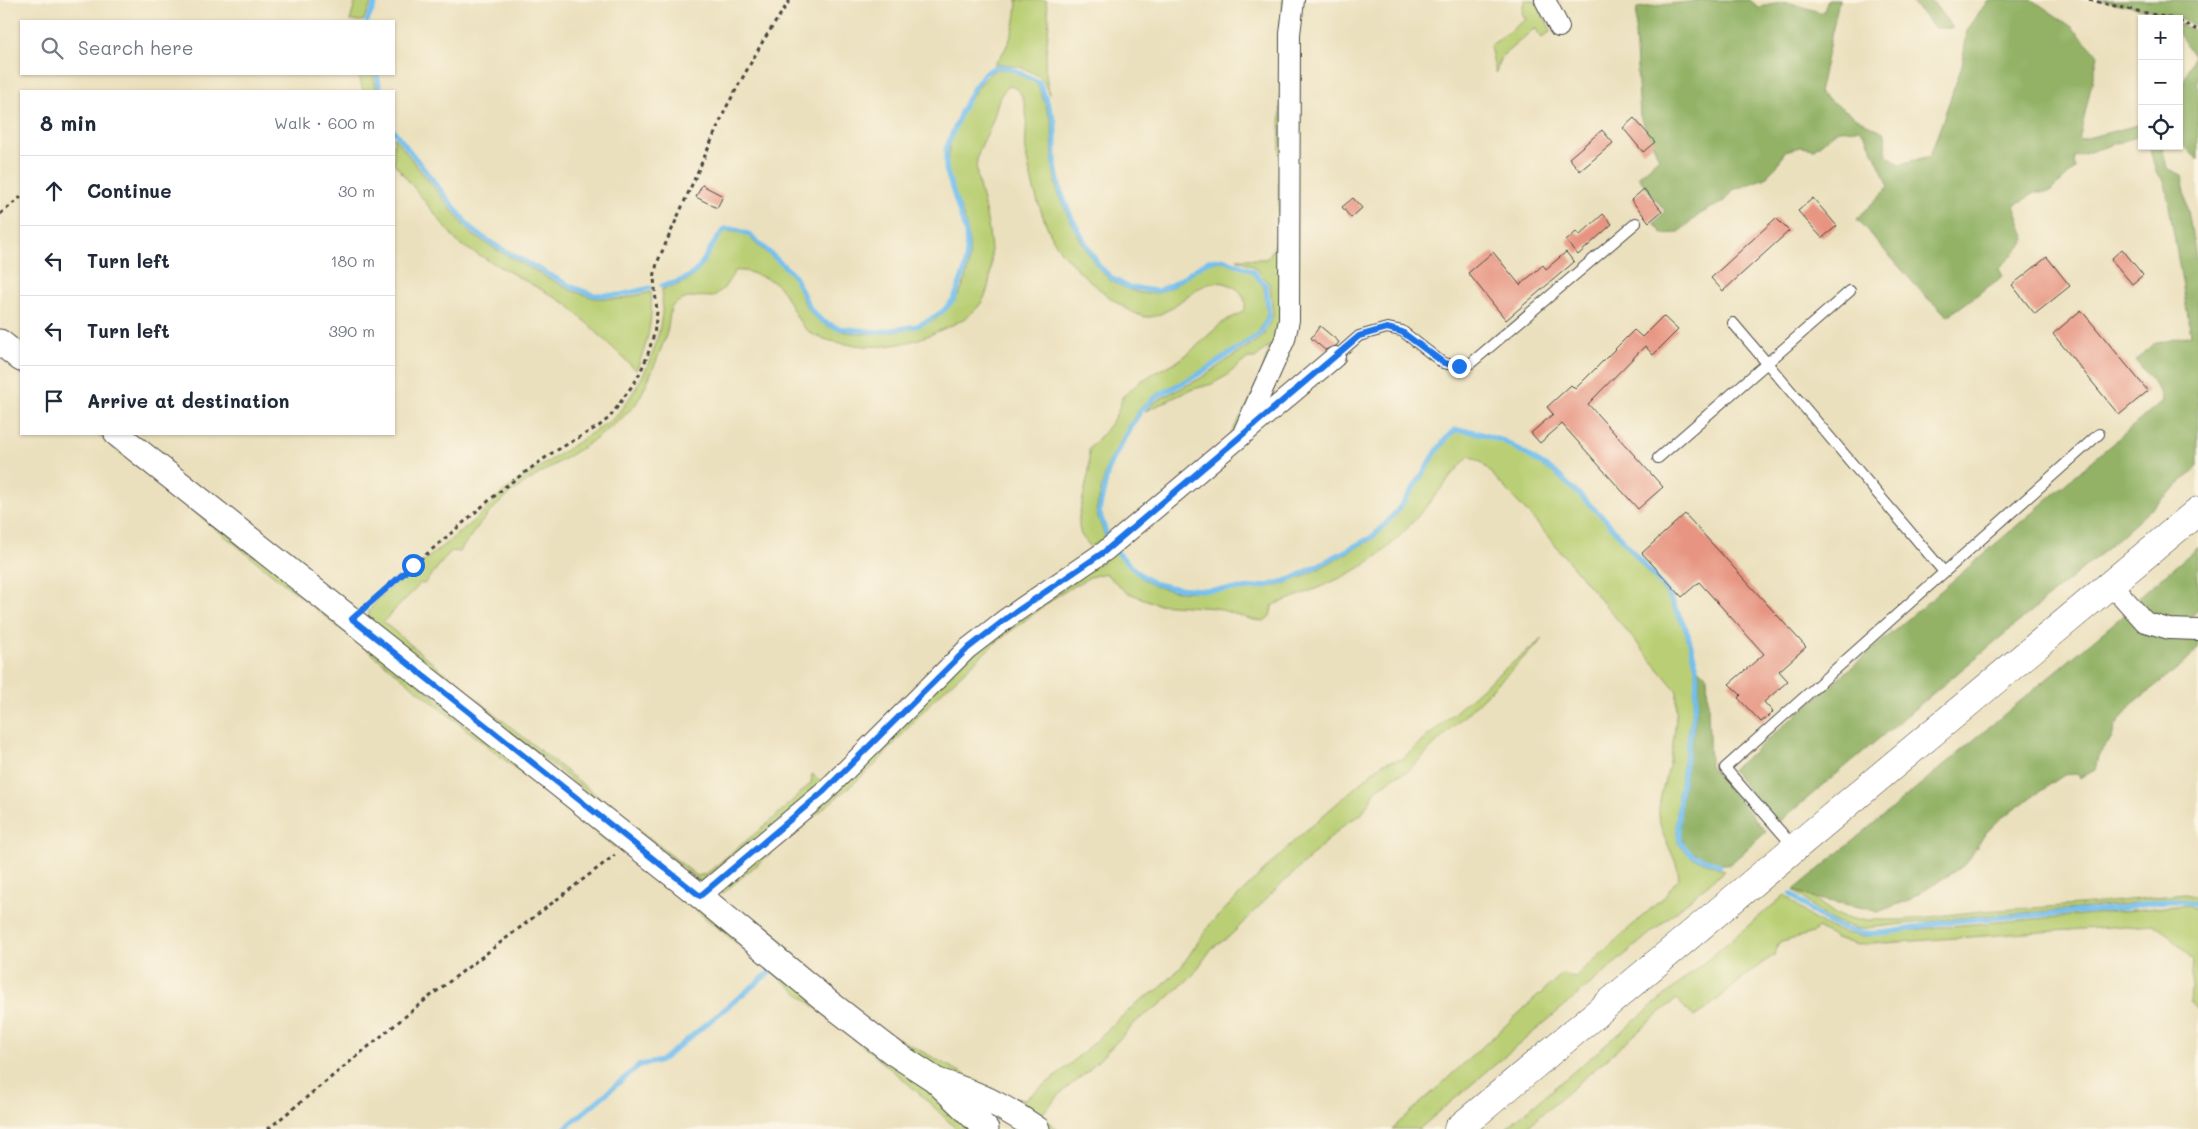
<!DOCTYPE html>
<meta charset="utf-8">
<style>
:root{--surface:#fff;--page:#f6f6f7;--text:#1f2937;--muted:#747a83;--line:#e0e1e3}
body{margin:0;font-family:Mali,sans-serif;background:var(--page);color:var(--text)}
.controls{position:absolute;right:15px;top:15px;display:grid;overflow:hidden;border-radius:0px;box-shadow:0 1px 4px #0004}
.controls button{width:45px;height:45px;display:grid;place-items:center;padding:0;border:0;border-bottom:1px solid var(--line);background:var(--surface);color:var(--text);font:25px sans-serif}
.stop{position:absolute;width:15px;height:15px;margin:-11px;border:4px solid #1a73e8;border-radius:50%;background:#fff}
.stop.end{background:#1a73e8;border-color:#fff;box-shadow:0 1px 5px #0008}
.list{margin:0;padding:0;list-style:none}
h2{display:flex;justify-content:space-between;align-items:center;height:65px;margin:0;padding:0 20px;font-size:21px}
h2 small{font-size:16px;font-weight:400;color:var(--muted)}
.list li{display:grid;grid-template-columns:32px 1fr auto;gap:15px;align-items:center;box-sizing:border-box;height:70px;padding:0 20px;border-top:1px solid var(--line)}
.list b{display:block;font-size:19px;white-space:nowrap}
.list em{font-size:16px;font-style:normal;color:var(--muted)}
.icon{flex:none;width:28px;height:28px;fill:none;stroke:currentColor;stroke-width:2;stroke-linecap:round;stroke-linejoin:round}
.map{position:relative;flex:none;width:2198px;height:1129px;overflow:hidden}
.search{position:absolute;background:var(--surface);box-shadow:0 1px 4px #0004;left:20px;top:20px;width:375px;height:55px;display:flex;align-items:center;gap:12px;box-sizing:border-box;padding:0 18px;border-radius:0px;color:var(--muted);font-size:19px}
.panel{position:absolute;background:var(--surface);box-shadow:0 1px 4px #0004;left:20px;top:90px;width:375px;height:345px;border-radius:0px}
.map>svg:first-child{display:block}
</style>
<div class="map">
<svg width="2198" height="1129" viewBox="0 0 2198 1129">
<rect width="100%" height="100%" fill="#fcf5e5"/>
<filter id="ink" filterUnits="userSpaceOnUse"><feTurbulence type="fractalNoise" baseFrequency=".02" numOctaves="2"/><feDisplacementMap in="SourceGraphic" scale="10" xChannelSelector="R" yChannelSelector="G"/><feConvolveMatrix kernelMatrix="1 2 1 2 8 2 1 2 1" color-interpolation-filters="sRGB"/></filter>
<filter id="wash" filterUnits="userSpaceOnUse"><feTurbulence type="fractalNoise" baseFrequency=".0096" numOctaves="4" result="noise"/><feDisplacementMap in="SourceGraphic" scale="20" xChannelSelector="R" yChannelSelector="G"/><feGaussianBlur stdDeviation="1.12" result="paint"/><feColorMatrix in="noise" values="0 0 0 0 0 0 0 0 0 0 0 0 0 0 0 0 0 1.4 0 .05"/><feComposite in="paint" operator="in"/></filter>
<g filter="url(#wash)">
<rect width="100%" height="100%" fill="#ebe0bd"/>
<path fill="#bacf74" stroke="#727d50" d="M356,0H373L363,21H350Z
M1017,0H1046L1049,20L1045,67L1049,94C1047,90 1045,83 1042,80C1033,68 1007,63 994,64C1011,46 1016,24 1017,0Z
M1283,0H1289L1285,73L1284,317L1282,335L1240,432L1218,450C1242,420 1261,383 1270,345L1255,358H1248L1226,376L1212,384L1190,390L1144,412L1158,400L1201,378L1263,336L1273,316L1270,285L1253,266L1237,259H1266C1275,250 1276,241 1278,229Z
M1524,0H1536L1551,31L1542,38L1535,28L1501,57L1496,73L1490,46L1526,19L1522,14Z
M996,69H1007L1037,83L1052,123L1053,166L1057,190L1069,218L1085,248L1098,268L1111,281L1127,289L1141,293H1158L1174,286L1208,263L1223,261L1250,271L1264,287L1267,315L1258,333L1197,373L1155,395L1140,408L1129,425L1107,466L1096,511L1107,543L1094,551L1081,535L1079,527V516L1089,471V449C1102,435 1120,416 1122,397C1130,391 1137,383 1146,378C1157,370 1171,366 1182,358C1198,347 1211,331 1225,321C1233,316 1247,314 1245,302C1244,295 1239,290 1234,287C1201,268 1180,313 1150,317C1141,318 1129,310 1122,306C1105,295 1066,262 1056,244C1043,223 1028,175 1026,151C1024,127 1032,112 1018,89L1010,86C996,95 998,108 992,122C988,135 979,146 977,160C975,172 979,185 982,197C989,227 996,261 987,291C980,312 962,321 943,329C907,346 880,350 841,343C831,341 821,339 812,334C795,323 792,302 780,288C775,281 765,278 757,275C749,272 744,270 735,271L724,288L713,297C698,296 684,296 672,306C669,314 669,323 667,332C663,346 643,395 635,405C600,443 552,463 511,493C489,510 475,530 459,552L451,551L424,584L421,583L383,622L492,712L697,876L706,874L774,818L811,783L812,774L825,784L701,882L369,621V611L380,597L477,518L505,490L613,419C644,384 666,336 662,289C710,279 698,260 726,231L742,233L748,236C761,250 777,260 790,274C800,285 801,300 809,311C830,339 879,336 909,329C955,320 975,279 968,234C965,212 951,191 948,169C944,140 972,86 996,69Z
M359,74H373L377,91H363Z
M394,137L470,233L497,250L570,290L594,298L620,299L651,292C653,320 648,344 636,370L567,304L459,244L394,163Z
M1456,431L1471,433L1503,442L1554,474L1603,519L1665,593L1685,631L1695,668L1694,699L1678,795L1676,825L1678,843L1691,857L1725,870L1419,1129H1392L1562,974L1575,977L1665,896L1679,877C1677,855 1660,838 1659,816C1658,800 1665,782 1669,767C1674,741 1677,717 1677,691L1534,520L1481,462L1469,456C1441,486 1417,522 1385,550C1356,575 1309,592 1273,605L1270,616L1264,621L1253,620L1216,608L1157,604L1126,592L1105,573L1090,577L1057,596L994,644L932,701L874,766L722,894L723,886L944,675L1115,552C1128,562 1137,578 1152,585C1171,593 1197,592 1216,591C1242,589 1267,591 1292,581C1318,571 1347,552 1373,539C1394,521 1411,495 1426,472C1435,458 1443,442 1456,431Z
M97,434H107L617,843L614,847Z
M1543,639L1407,772L1398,775L1377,789L1361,815L1349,821L1335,833L1295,872L1276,889L1229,937L1212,948L1193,975L1160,1005L1139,1019L1086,1073L1062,1092L1041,1115L1057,1129H1044L929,1066L886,1032L973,1079L1012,1098L1024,1100L1059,1074L1138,1002L1159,989L1181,967L1211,923L1294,841L1383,763L1402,759L1497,675Z
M633,849L896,1058L973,1129H956C917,1088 871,1053 827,1017C761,962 694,908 626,855Z
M1794,890L1813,898L1835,914L1857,920H1902L1982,911L2081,905L2185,894L2198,897V903L2181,899L2165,900L2077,909L1976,916L1857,929L1833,921L1818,911Z
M1785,895L1810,917L1826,926L1844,933L1862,936L1949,926L2072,916L2187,905L2198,911V1010L2190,1002L2193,961L2169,935L2153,924L1857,945L1836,938L1817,928L1812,933L1778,943L1775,955C1745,972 1723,999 1694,1017L1676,999L1525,1129H1505Z"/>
<path fill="#93b266" stroke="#5f6e48" d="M1704,0H1750L1758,7L1787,2L1823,13L1828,0H1839L1819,93L1857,118L1885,133L1886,154L1900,164L1930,156L1962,66L1967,31L1988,0H2033L2072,27L2098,55L2079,140L2142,124V135L2074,157L2075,169L2050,192H2037L2014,205L2026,240L1999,269L2003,276L1948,316L1926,297L1857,219L1889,186L1866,136L1859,129L1838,130L1814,149L1800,147L1785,151L1777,166L1765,178L1733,190L1723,202L1700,214L1678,233L1663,234L1654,223L1665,211L1638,177L1659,158L1640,116L1635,34L1637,8Z
M1910,0H1931L1953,28H1935Z
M2099,0H2198V27L2170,14Z
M2179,24L2198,32V160L2179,141V93L2194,56L2179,34Z
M2149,146H2162L2167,168L2182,175L2198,269V467L2111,545L1779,822L1766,810L1732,770L2162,401L2161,394L2136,360L2153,344L2191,335L2165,182L2156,172Z
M2198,547V609L2186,625L2164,623L2134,601Z
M2127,612L2198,635V648L2188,660L2131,705L2115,727L2112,737L2098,756L2095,770L2080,778L2077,774L2064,775L2000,819L1985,834L1966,864L1909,900L1878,912L1864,908L1813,898L1794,890Z
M1699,668L1707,676L1710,766L1766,832L1729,865C1714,862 1690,856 1683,842C1672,823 1696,726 1698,698C1699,688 1699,678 1699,668Z"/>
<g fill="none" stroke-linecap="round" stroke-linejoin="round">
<path stroke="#75c0ee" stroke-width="5" d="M367,21L377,0
M377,74L380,91
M394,131L472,230L498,247L572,287L594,295H620L650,288
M662,286C708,277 698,258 725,229H734L749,234L793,274L811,310L822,321L838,328L878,332L917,326L929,320L943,311L954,299L965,269L967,251L966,233L946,169V149L962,110L973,89L984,74L995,67H1007L1039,82L1055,122V166L1060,190L1071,217L1087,246L1099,266L1113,279L1128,287L1157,291L1173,284L1208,261L1223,259L1251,270L1266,286L1269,316L1260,334L1199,374L1156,397L1142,409L1131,426L1109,467L1099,511L1108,539
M1116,551L1138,573L1153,583L1169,587L1201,590L1242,589L1266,586L1292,579L1372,537C1392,520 1409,496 1423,473C1433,458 1441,441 1455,430L1471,431L1504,441L1555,472L1604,518L1667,592L1687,631L1697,668L1696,699L1680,795L1678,825L1680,842L1692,855L1720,865
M1791,894C1809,909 1828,926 1852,931C1882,938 1916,926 1946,922C2003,916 2062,915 2120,908C2143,905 2176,895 2198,906
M564,1129L640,1065L661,1061L770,972"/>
</g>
<g id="blocks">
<path fill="#e79582" d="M1634,118L1655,142L1643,152L1623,128Z
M1602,130L1613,143L1580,171L1569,158Z
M702,185L723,196L717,208L696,197Z
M1644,189L1662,211L1649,222L1631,200Z
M1353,198L1362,208L1351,218L1342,207Z
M1813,198L1837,226L1822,238L1798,211Z
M1603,214L1612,224L1578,255L1566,241L1576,232L1580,235Z
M1776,218L1789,231L1723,291L1711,278Z
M2122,249L2143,275L2132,284L2111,259Z
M1493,252L1520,285L1543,265L1546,269L1566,252L1574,262L1506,320L1468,273Z
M2047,257L2070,286L2035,314L2012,285Z
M2081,310L2148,391L2119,415L2053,334Z
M1663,316L1678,330L1653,355L1645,346L1588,404L1663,487L1638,509L1562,424L1540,443L1531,433L1553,414L1547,407L1571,385L1575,389L1634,330L1642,337Z
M1320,326L1339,342L1336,346L1325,350L1311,338Z
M1685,514L1806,647L1779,671L1788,681L1764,702L1773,712L1761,722L1738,698L1741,695L1729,684L1764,654L1699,582L1682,597L1642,553Z"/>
</g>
</g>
<g filter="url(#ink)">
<use href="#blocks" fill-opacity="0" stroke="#484641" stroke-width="1"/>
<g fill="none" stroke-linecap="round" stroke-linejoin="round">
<defs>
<path id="service" d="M1733,323L1944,572
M1335,357L1359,336L1387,328L1402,331L1443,363L1459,366L1471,363L1636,223
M1658,458L1850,291
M1794,847L1725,768L2099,434"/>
<path id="minor" d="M1545,0L1559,27
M1244,431L1285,339L1289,320L1290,34L1294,0
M2111,584L2145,622L2169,629L2198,630
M700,896L823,793L967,649L1007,618L1105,551L1335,357"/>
<path id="tertiary" d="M0,342L21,359
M117,434L700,896L828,1002L894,1053L934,1079L986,1129
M938,1081C976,1093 1004,1106 1037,1129"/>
<path id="trunk" d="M1458,1129L2198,511"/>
</defs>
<use href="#service" stroke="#484641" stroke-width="12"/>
<use href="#minor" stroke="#484641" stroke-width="22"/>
<use href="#tertiary" stroke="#484641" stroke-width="27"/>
<use href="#trunk" stroke="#484641" stroke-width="29"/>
<path stroke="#484641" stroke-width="3" stroke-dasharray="4 4" stroke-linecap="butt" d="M2089,0L2173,19
M2179,21L2198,30
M0,214L21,197
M365,607L506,486L552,453L599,426L610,417L637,379L647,357L654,334L657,312L654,278L657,263L727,106L763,41L790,0
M268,1129L424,1001L615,855"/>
<use href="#service" stroke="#fff" stroke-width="10"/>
<use href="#minor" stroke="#fff" stroke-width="20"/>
<use href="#tertiary" stroke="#fff" stroke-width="25"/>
<use href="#trunk" stroke="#fff" stroke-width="28"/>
</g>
</g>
<g fill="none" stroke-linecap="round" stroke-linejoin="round" filter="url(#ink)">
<path stroke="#1a73e8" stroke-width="6" d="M413,565L352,619L700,896L823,792L967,649L1007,618L1104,552L1359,336L1387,328L1402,332L1444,363L1459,366"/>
</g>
</svg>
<div class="controls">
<button>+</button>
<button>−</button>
<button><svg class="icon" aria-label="locate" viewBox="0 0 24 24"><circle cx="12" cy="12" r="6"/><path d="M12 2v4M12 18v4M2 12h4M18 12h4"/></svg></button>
</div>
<div class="stop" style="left:413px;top:565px"></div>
<div class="stop end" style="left:1459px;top:366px"></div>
<div class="search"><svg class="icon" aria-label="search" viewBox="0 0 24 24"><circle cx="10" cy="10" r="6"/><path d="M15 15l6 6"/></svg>Search here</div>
<section class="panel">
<h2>8 min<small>Walk · 600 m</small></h2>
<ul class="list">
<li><svg class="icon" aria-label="ahead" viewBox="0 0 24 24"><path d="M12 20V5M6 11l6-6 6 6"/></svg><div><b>Continue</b></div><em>30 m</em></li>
<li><svg class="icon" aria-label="left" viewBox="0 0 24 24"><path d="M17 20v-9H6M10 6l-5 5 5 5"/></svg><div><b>Turn left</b></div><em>180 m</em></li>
<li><svg class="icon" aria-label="left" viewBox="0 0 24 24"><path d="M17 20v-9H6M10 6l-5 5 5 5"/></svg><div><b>Turn left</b></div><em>390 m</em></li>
<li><svg class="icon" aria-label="arrive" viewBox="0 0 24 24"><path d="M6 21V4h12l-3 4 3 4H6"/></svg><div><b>Arrive at destination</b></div></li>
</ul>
</section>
</div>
